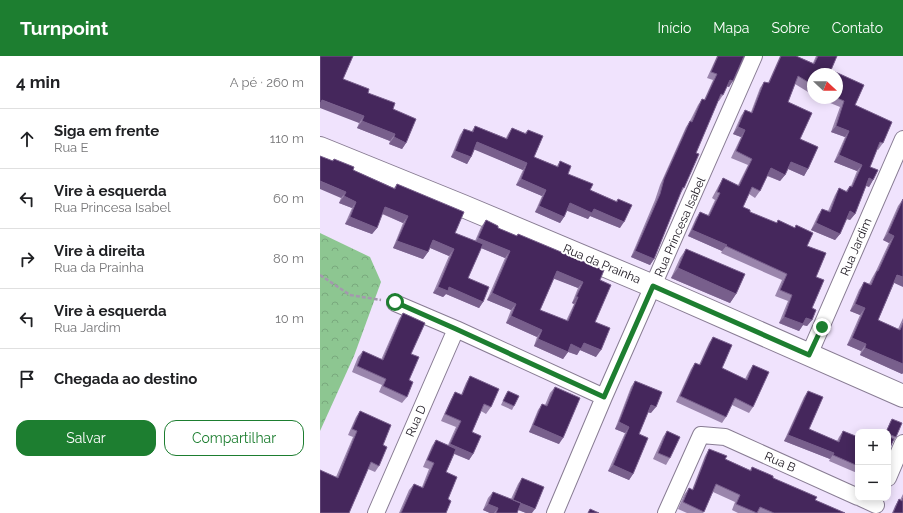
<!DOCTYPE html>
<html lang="pt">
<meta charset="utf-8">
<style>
:root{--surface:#fff;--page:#f2f2f2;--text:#202124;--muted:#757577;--line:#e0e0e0;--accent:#1d7e30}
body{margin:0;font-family:Raleway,sans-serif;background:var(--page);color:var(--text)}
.controls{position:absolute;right:12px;bottom:12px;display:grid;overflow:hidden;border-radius:8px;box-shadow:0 2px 10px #0003}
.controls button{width:36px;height:36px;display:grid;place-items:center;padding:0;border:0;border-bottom:1px solid var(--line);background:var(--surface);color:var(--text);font:20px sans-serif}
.compass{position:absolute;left:487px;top:12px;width:36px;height:36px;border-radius:50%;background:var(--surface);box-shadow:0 2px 10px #0003;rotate:112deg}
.stop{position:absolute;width:12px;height:12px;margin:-9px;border:3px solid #1d7e30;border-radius:50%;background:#fff}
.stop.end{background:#1d7e30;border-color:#fff;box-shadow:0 1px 4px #0008}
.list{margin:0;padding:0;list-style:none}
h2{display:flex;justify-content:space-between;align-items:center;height:52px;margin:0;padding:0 16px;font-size:17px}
h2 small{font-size:13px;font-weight:400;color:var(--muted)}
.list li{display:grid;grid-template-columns:26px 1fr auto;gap:12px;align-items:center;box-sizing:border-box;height:60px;padding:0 16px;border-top:1px solid var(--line)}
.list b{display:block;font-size:15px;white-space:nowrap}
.list p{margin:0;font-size:13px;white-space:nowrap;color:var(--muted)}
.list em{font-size:13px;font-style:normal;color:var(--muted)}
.actions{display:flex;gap:8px;padding:12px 16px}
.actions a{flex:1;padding:9px 0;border:1px solid var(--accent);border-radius:12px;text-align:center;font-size:14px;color:var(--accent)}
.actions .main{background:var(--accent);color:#fff}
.icon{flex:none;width:22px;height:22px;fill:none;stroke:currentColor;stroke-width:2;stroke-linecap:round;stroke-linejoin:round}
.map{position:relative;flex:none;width:583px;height:457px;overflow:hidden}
header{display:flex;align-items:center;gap:24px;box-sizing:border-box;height:56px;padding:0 20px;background:var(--accent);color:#fff}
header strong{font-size:19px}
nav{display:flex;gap:22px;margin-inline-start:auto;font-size:14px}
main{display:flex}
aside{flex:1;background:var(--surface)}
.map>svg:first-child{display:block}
</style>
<header>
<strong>Turnpoint</strong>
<nav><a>Início</a><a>Mapa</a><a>Sobre</a><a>Contato</a></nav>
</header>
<main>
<aside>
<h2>4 min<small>A pé · 260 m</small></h2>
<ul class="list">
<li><svg class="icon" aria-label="ahead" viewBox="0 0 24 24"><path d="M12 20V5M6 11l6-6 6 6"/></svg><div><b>Siga em frente</b><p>Rua E</p></div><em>110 m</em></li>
<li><svg class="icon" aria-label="left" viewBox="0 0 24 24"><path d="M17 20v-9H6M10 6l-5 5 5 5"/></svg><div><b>Vire à esquerda</b><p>Rua Princesa Isabel</p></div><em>60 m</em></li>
<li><svg class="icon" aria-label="right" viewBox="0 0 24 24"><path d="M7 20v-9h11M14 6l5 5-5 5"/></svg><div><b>Vire à direita</b><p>Rua da Prainha</p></div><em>80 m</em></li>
<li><svg class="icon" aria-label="left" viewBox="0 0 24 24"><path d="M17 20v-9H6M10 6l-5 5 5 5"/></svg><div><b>Vire à esquerda</b><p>Rua Jardim</p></div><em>10 m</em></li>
<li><svg class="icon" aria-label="arrive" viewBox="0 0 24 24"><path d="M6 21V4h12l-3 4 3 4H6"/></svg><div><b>Chegada ao destino</b></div></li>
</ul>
<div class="actions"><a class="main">Salvar</a><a>Compartilhar</a></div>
</aside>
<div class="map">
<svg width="583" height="457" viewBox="0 0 583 457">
<defs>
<pattern id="forest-crowns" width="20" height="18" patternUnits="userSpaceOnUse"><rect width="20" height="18" fill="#8dc691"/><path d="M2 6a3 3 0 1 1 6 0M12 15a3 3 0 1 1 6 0" fill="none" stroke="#79a97d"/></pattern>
</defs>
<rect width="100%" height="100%" fill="#f0e3fd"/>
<path fill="url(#forest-crowns)" d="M0,177L50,201L61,226L34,300L0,375Z"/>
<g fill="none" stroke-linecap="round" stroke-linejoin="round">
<defs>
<path id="street" d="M75,247L136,273L284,341
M489,299L583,83
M568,422L583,387
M541,442L556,449
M56,457L136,273
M235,457L284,341L434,0
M346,457L381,379L405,381L538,441"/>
<path id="secondary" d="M0,92L143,150L333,230L583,340"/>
</defs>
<use href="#street" stroke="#887c93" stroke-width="18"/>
<use href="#secondary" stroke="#887c93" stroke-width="24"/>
<path stroke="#a399ad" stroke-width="2.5" stroke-dasharray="4 2" stroke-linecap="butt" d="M0,219L30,239L61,244"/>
<use href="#street" stroke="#fff" stroke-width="16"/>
<use href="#secondary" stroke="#fff" stroke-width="22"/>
</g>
<path fill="#9a85ac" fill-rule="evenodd" d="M397,0H424L409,31L407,30L403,39L399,45H398L376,97L364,132L360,138L334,203L330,209L311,201L335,144L340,129L366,71L370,65L378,49L382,43L384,44L393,24L387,22Z
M460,0H476L493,7L496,0H517L511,14L544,29L535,49L572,66L563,87L558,94L557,93L550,111L558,114L553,124L549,131L546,130L535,158L530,164L526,163L520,178L515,184L491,174L498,159L502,153L508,155L515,139L519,132L526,135L530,130H531L537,115L514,106L525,81L511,76L520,51L498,42H517V18H493V39L475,28L468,46L492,57L480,83L498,91L488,113L484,120L468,113L465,119L460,125L447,120L440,135L435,142L429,138L423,151L430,154V156L456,167L458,164L475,172L476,169L493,177L487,190L506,197L496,221L504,224L492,252L496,254L492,264L487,270L483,269L479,275L459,267L468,245L455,240L462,224L401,197L402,195L368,180L376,162L380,156L388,159L395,144L392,142L399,129L403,122L418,129L428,109L411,102L421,81L413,78L421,60L425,54L431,56L440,32L444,26L448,27Z
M23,23L48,37L73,53L86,87L82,93L69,88L70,85L37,72L39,67Z
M155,70L186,82L188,78L192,72L205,77L208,74L214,101L237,110L240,105L248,118L270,134L296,145L298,143L300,172L270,160L268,163L247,154L244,161L240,167L215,156L222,140L196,129L203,114L155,93L151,101L147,108L131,101L140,79L144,73L151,76Z
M14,103L33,114L74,132L77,128L135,177L155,185L161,171L166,164L178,172L197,180L198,178L280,224L275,266L276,301L260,294L257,299L248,296L243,303L214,290L217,281L186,267L191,254L167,244L185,202L161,192L148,222L163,246L159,252L126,238L123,241L113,237L129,200L110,192L108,196L103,203L73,192L83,167L62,158L57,172L52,178L25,168L32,152L19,147L21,142L12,105ZM234,222L258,232L252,247L254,248L246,265L220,254Z
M583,143L574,227L558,264L578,273L583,262V317L582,318L540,299L541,295L527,289L540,259L530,255L539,234L544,226L549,228L552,222L556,215L569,187L563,184L578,150Z
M366,193L416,238L410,247L351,222L360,202Z
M83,257L91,298L87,341L82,347L59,336L62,329L32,316L38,301L43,295L61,304L79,263Z
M393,281L402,312L425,323L429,315L433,309V351L429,357L412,349L406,361L402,367L356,346L371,313L375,307L379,309L389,287Z
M150,320L171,351L166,358L161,355L152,376L153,398L149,404L134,398L126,416L128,443L126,457H79L89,434L94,428L102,431L109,413L103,411L112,390L116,384L128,389L136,371L121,365L131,343L135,336L141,339L146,327Z
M315,325L331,357L328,356L319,378L313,418L309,424L288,415L305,377L295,373L311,331Z
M235,331L239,388L209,376L218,354L222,348L225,349L230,337Z
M188,335L194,350L192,354L181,349L186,338Z
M488,335L489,373L517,385L519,381L523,375L538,381V416L537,417L509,405L510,403L464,385L484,341Z
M40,355L63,389L59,410L55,416L48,413L29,457L16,421L33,381L28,379L36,361Z
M572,363L576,381L574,385L573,384L568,396V376H566L570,366Z
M347,375L350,402L346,409L333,403L343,381Z
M389,393L405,403L430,414L432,411L495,444L525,457H418L412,454L415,446L393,436L383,457H367L358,453L364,439L369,432L372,434L385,400Z
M202,422L206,457L198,454L197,457H170L163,454L168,442L173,436L191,443L198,428Z
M583,438V457H572L575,450L579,443L580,444Z"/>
<path fill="#785f8c" d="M410,24L413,25L409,31L406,30Z
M2,44L44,60L39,67L0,52V46Z
M42,65L75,78L70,85L37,72Z
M516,70L529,75L525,81L511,76Z
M418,71L425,74L421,81L413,78Z
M74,81L86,87L82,93L69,88Z
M157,86L207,107L203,114L153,93Z
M135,95L151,101L147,108L131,101Z
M519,99L542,109L537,115L514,106Z
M471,106L488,113L484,120L466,112Z
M451,112L465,119L460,125L446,119Z
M549,122L553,124L549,131L545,129Z
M201,123L226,134L222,140L196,129Z
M0,125L26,136L21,142L0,133Z
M24,140L36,146L32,152L19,147Z
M250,147L274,153L304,166L300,172L270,160L268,163L245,154Z
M219,150L244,161L240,167L215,156Z
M65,151L88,160L83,167L61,157Z
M530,155L535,158L530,164L525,162Z
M30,161L57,172L52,178L25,168Z
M496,167L520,178L515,184L491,174Z
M372,174L407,189L402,195L368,180Z
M568,177L574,180L569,187L563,184Z
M158,182L190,195L185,202L154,189Z
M113,184L134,193L129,200L108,191Z
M77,185L108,196L103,203L73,192Z
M315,195L334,203L330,209L311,201Z
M358,212L416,238L410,247L351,222Z
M237,215L263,226L258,232L232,222Z
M577,219L583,221V231L572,226Z
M118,231H129L163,246L159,252L126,238L123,241L113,237Z
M172,237L196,248L191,254L167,244Z
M256,241H258L254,248L252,247Z
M535,248L545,252L540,259L530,255Z
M191,260L222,274L217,281L186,267Z
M464,261L486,262L492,264L487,270L483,269L479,275L459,267Z
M532,282L546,288L541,295L527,289Z
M218,283L248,296L243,303L214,290Z
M264,287L281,294L276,301L260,294L257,299L246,295L251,288Z
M545,292L583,308V317L582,318L540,299Z
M331,349L336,351L331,357L327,356Z
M299,366L309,371L305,377L295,373Z
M213,369L243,382L239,388L209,376Z
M468,379L514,397L510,403L464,385Z
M130,388L153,398L149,404L126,394Z
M293,409L313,418L309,424L288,415Z
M193,444L215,453L212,457H206L189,450Z
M168,448L178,452L174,457H170L163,454Z"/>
<path fill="#45275c" stroke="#785f8c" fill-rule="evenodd" d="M0,0H33L23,23L49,33L48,37L75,47L73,53L96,63L86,87L74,81L75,78L42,65L44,60L2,44L1,47L0,46Z
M398,0H424L413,25L410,24L403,39L401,38L376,97L379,98L364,132L363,131L334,203L315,195L340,138L344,123L370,65L372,66L382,43L385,44L397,18L391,16Z
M461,0H476L494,8L498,0H517L511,14L544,29L535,49L572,66L563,87L560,86L550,111L558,114L553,124L549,122L535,158L530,155L520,178L496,167L502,153L510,156L519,132L527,136L530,130L532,131L542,109L519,99L529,75L516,70L524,45L517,42V18H493V29L478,20L468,46L492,57L480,83L498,91L488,113L471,106L465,119L451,112L440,135L432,131L423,151L430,154V156L457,167L458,164L475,172L476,169L493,177L487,190L506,197L496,221L504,224L492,252L496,254L492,264L486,262L483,268L464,261L472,239L460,234L467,218L406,190L407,189L372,174L380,156L389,160L400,137L397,136L403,122L419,130L432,103L416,95L425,74L418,71L425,54L432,57L444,26L449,27Z
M155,70L187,83L192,72L206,78L208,74L223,80L214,101L238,111L240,105L251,110L248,118L273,128L270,134L297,146L298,143L312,149L304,166L274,153L272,157L250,147L244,161L219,150L226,134L201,123L207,107L157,86L151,101L135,95L144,73L153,76Z
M0,100L13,105L14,103L34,111L33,114L75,133L77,128L144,156L135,177L163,188L148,222L169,231L163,246L129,231L128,235L118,231L134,193L113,184L108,196L77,185L88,160L65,151L57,172L30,161L36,146L24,140L26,136L0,125Z
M583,143V221L577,219L558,264L580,274L583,267V308L545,292L546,288L532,282L545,252L535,248L544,226L551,229L557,215H558L574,180L568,177Z
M166,164L178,170V172L197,180L198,178L284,214L280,224L291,229L275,266L290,272L281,294L264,287L261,293L251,288L248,296L218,283L222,274L191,260L196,248L172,237L190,195L158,182ZM237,215L263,226L256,241H258L248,265L220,254Z
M366,193L425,218L416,238L358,212Z
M83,257L105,267L91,298L99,301L89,324L93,326L87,341L63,330L66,323L37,310L43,295L63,304Z
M393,281L412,289L402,312L427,324L433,309L449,316L433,351L415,342L406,361L360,340L375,307L380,309Z
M150,320L179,333L171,351L164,348L152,376L161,380L153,398L130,388L141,365L125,358L135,336L142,339Z
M315,325L342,336L336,351L331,349L319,378L328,382L313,418L293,409L309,371L299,366Z
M235,331L260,342L243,382L213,369L222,348L227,350Z
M188,335L199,340L194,350L183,345Z
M488,335L503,341L489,373L519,386L523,375L538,381V410L513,399L514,397L468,379Z
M40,355L71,369L63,389L67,391L59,410L51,406L29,457H0V414L18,422L37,375L32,373Z
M572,363L582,367L576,381L568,378V376H566Z
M553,374L559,376H552Z
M347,375L360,381L350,402L338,397Z
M568,380L574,383L568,396Z
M116,384L136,393L126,416L137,421L128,443L131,445L126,457H81L94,428L103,432L114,407L107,404Z
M389,393L407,400L405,403L431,415L432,411L453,420V422L497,441L495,444L525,457H454L440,451L437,457L416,448L420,439L396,428L384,456L363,446L369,432L373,434Z
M202,422L224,431L215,453L193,444Z
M173,436L201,447L197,457H176L178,452L168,448Z
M583,442V457H573L579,443L582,445Z
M270,453L279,457H268Z"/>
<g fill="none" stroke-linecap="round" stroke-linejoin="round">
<path stroke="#1d7e30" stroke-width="5" d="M75,246L136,273L284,341L333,230L489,299L502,271"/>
</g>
<g text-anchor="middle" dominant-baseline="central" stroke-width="4" stroke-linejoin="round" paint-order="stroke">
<g font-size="12" fill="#1c1720" stroke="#fff">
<text transform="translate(360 171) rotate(-66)">Rua Princesa Isabel</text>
<text transform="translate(536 191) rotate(-67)">Rua Jardim</text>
<text transform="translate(282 208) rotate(23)">Rua da Prainha</text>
<text transform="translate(96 365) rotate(-66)">Rua D</text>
<text transform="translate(460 406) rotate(24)">Rua B</text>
</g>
</g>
</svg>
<div class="controls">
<button>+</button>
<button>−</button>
</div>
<svg class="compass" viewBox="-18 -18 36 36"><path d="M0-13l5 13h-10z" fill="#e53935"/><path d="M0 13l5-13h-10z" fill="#757577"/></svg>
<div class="stop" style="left:75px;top:246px"></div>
<div class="stop end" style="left:502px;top:271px"></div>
</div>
</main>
